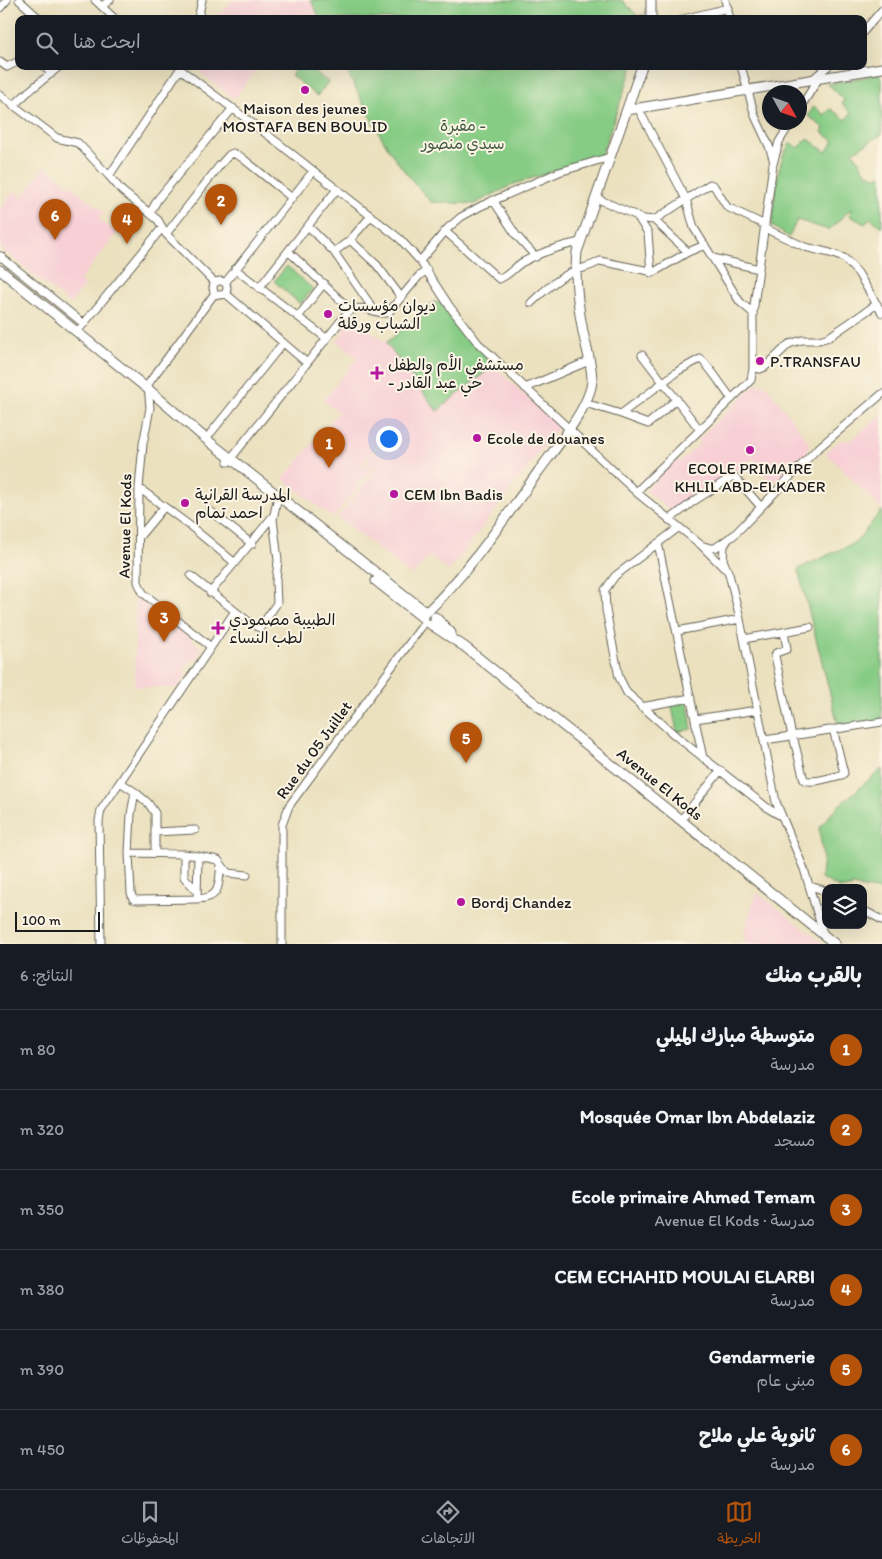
<!DOCTYPE html>
<html lang="ar">
<meta charset="utf-8">
<style>
:root{--surface:#171b24;--page:#20242c;--text:#f1f3f6;--muted:#9ea1a6;--line:#363941;--accent:#b45309}
body{margin:0;font-family:Itim,"Playpen Sans Arabic",sans-serif;background:var(--page);color:var(--text);direction:rtl}
.controls{position:absolute;right:15px;bottom:15px;display:grid;overflow:hidden;border-radius:10px;box-shadow:0 5px 20px #0002}
.controls button{width:45px;height:45px;display:grid;place-items:center;padding:0;border:0;border-bottom:1px solid var(--line);background:var(--surface);color:var(--text);font:25px sans-serif}
.compass{position:absolute;left:762px;top:85px;width:45px;height:45px;border-radius:50%;background:var(--surface);box-shadow:0 5px 20px #0002;rotate:130deg}
.scale{position:absolute;left:15px;bottom:12px;width:85px;box-sizing:border-box;padding-left:5px;border:2px solid #1c1c1c;border-top:0;font-size:14px;line-height:18px;white-space:nowrap;color:#1c1c1c;-webkit-text-stroke:4px #fcf5e5;paint-order:stroke}
.you{position:absolute;left:388px;top:438px;width:18px;height:18px;margin:-12px;border:4px solid #fff;border-radius:50%;background:#1a73e8;box-shadow:0 0 0 8px #1a73e833}
.badge{display:grid;place-items:center;width:32px;height:32px;border-radius:50%;background:var(--accent);color:#fff;font-size:16px;font-weight:700}
.pin{position:absolute;translate:-50% -41px;filter:drop-shadow(0 1px 2px #0008)}
.pin::after{content:'';position:absolute;top:26px;width:18px;height:15px;background:inherit;clip-path:polygon(0 0,100% 0,50% 100%)}
.list{margin:0;padding:0;list-style:none}
h2{display:flex;justify-content:space-between;align-items:center;height:65px;margin:0;padding:0 20px;font-size:21px}
h2 small{font-size:16px;font-weight:400;color:var(--muted)}
.list li{display:grid;grid-template-columns:32px 1fr auto;gap:15px;align-items:center;box-sizing:border-box;height:80px;padding:0 20px;border-top:1px solid var(--line)}
.list b{display:block;font-size:19px;white-space:nowrap}
.list p{margin:0;font-size:16px;white-space:nowrap;color:var(--muted)}
.list em{font-size:16px;font-style:normal;color:var(--muted)}
.icon{flex:none;width:28px;height:28px;fill:none;stroke:currentColor;stroke-width:2;stroke-linecap:round;stroke-linejoin:round}
.map{position:relative;flex:none;width:882px;height:944px;overflow:hidden;direction:ltr}
.search{position:absolute;background:var(--surface);box-shadow:0 5px 20px #0002;left:15px;right:15px;top:15px;height:55px;display:flex;align-items:center;gap:12px;box-sizing:border-box;padding:0 18px;border-radius:10px;color:var(--muted);font-size:19px}
.sheet{height:545px;background:var(--surface)}
nav{display:flex;justify-content:space-around;align-items:center;box-sizing:border-box;height:70px;border-top:1px solid var(--line);background:var(--surface);font-size:14px;color:var(--muted)}
nav a{display:grid;justify-items:center;gap:2px}
nav .on{color:var(--accent)}
.map>svg:first-child{display:block}
</style>
<div class="map">
<svg width="882" height="944" viewBox="0 0 882 944">
<rect width="100%" height="100%" fill="#fcf5e5"/>
<filter id="ink" filterUnits="userSpaceOnUse"><feTurbulence type="fractalNoise" baseFrequency=".02" numOctaves="2"/><feDisplacementMap in="SourceGraphic" scale="10" xChannelSelector="R" yChannelSelector="G"/><feConvolveMatrix kernelMatrix="1 2 1 2 8 2 1 2 1" color-interpolation-filters="sRGB"/></filter>
<filter id="wash" filterUnits="userSpaceOnUse"><feTurbulence type="fractalNoise" baseFrequency=".0096" numOctaves="4" result="noise"/><feDisplacementMap in="SourceGraphic" scale="20" xChannelSelector="R" yChannelSelector="G"/><feGaussianBlur stdDeviation="1.12" result="paint"/><feColorMatrix in="noise" values="0 0 0 0 0 0 0 0 0 0 0 0 0 0 0 0 0 1.4 0 .05"/><feComposite in="paint" operator="in"/></filter>
<g filter="url(#wash)">
<rect width="100%" height="100%" fill="#ebe1bf"/>
<path fill="#f7cfd5" d="M233,0H311L317,14L313,19H207L223,12Z
M192,66H259L234,99Z
M45,166L104,212L99,219L117,233L79,281L85,285L70,304L0,248V210L14,191L22,197Z
M352,315L386,343L437,411L493,366L559,426L449,571L429,556L412,576L338,517L374,471L365,463L380,445L378,443L362,464L370,471L333,518L283,479L339,412L323,401L357,358L337,341L344,331L341,329Z
M756,384L766,385L809,443L807,452L772,485L753,458L724,481L676,515L645,490L677,460L681,461L699,444L698,439Z
M882,415V510L826,453L839,441L851,440Z
M135,593L199,646L202,650L196,659L190,661L184,669L186,676L177,688L135,687Z
M756,892L815,937L823,944H745V931Z"/>
<path fill="#87cc85" stroke="#527450" d="M311,0H622L638,16L643,14L645,19H320Z
M298,66H307L328,82L317,96L291,75Z
M344,66H633L601,156L514,184L474,204L431,202C419,188 407,175 396,160C376,131 361,98 344,66Z
M879,74L882,79V134L853,152L866,172L876,177L882,175V226H880L871,218L865,224L850,216L851,209L829,230L797,220L789,237L772,226C775,203 775,161 791,143L799,148L807,138L826,152L834,141L822,132L824,128L808,116L814,106L824,115L831,109L846,120L851,113L842,104L844,100L828,84Z
M287,266L313,289L300,304L274,281Z
M441,300L493,366L437,411L386,343L435,301L437,304Z
M882,510V721L839,728L798,569L856,542Z
M687,699L692,729L677,732L671,702Z
M882,769V891L852,886L851,888H840L821,878L823,858L819,828L837,807Z"/>
</g>
<g filter="url(#ink)">
<g fill="none" stroke-linecap="round" stroke-linejoin="round">
<defs>
<path id="street" d="M19,0L40,19
M95,0L115,19
M725,0L730,19
M102,6L110,0
M0,8L7,0
M198,19L202,0
M683,19L728,8
M863,32L882,10
M0,62L7,67L19,61
M44,66L51,74
M741,66L755,116L769,146L773,159
M814,78L828,66
M0,95L57,138L78,143L109,176
M13,106L28,92L60,66
M638,108L686,199L694,228L740,302L753,313
M800,108L819,78
M596,198L644,219L654,220L710,184L714,186L727,207L765,225
M493,200L516,235L536,257
M150,213L158,199L233,108
M371,216L350,240L334,252L374,310
M637,216L648,233L651,273
M654,220L688,252
M308,226L334,252
M764,228L805,247L830,253L844,258L858,273L882,313
M445,231L499,279C508,276 514,268 521,263C539,253 560,246 580,242
M166,234L220,165L229,155L233,153L241,157L292,198
M350,240L377,265L401,297
M288,251L351,310
M0,256L84,324
M713,258L759,269
M420,261L448,228L461,217L481,206L559,172L610,157
M235,269L326,338
M213 288a7 7 0 1 1 14 0a7 7 0 1 1-14 0Z
M215,283L166,234L158,220L122,191L109,176L180,69L277,142L400,239L420,261L450,307L478,343L636,492L751,380L753,369V313L773,164L779,142L791,122
M225,283L313,171
M259,288L337,189
M225,293L307,363
M531,303C542,292 563,274 577,270C586,267 592,266 600,261L654,272L688,252L705,245
M298,317L324,283
M77,332L162,228
M642,355L700,430
M753,366L760,369L765,367L789,344L802,340H819L829,337L877,304
M525,388L589,361
M585,403L621,414L678,371L700,359C708,363 724,390 732,399
M621,414L648,424L677,399
M206,439L283,343
M228,462L347,313C361,302 373,314 388,313L419,276L427,270
M139,488L189,525L235,563
M636,492L701,545L724,568
M209,510L252,544
M669,520L694,501L733,476L735,477L761,507
M678,528L615,576L605,590L606,610L619,677L627,693L677,737L769,809L781,816
M139,537L164,507
M729,538L724,546L723,560L729,574L739,614L776,802L804,869L824,936
M658,543L703,758
M701,545L710,548H715L734,535L816,450L882,394
M191,576L235,611
M210,593L273,516
M677,631L740,619
M784,632L787,649L776,653L775,656L792,736
M744,639L810,627
M211,647L235,611L252,624L260,628L277,603L276,581L278,560L273,519L278,496
M641,707L691,698
M695,719L758,710
M793,736L804,780C813,784 831,777 842,775L844,773L833,729
M765,740L882,722
M120,782L135,792L131,814L129,853
M135,792L148,803L155,813V853
M681,820L720,771
M155,832L195,830
M184,854V877L197,891
M198,856L218,860L228,873L247,875
M810,886L826,891
M197,899L198,856L184,854L129,853L131,893L133,899L137,900L197,899C222,898 218,885 221,864
M863,910L882,920
M101,944L99,821L101,810L211,647L143,593L138,582L139,488L143,444L150,408L148,385L151,380L215,293
M282,944V825L289,806L425,622"/>
<path id="secondary" d="M651,19V0
M627,110L882,68
M0,257H1
M0,270L149,390L206,439L426,612
M376,581L423,618
M427,612C468,573 505,518 538,472C554,450 591,406 592,380C592,364 586,347 583,332C578,306 574,278 577,252L642,66
M435,617L451,633
M430,624L465,647L835,944"/>
</defs>
<use href="#street" stroke="#646155" stroke-width="9"/>
<use href="#secondary" stroke="#646155" stroke-width="11"/>
<use href="#street" stroke="#fff" stroke-width="7"/>
<use href="#secondary" stroke="#fff" stroke-width="9"/>
</g>
</g>
<g fill="#b5179e" stroke="#fcf5e5" stroke-width="2">
<circle cx="305" cy="90" r="5"/>
<circle cx="328" cy="314" r="5"/>
<circle cx="760" cy="361" r="5"/>
<path d="M374.5 365.5h5v5h5v5h-5v5h-5v-5h-5v-5h5z"/>
<circle cx="477" cy="438" r="5"/>
<circle cx="750" cy="450" r="5"/>
<circle cx="394" cy="494" r="5"/>
<circle cx="185" cy="503" r="5"/>
<path d="M215.5 620.5h5v5h5v5h-5v5h-5v-5h-5v-5h5z"/>
<circle cx="461" cy="902" r="5"/>
</g>
<g text-anchor="middle" dominant-baseline="central" stroke-width="4" stroke-linejoin="round" paint-order="stroke">
<g font-size="16" fill="#1c1c1c" stroke="#fcf5e5" text-anchor="start">
<text x="305" y="108" text-anchor="middle">Maison des jeunes<tspan x="305" dy="18">MOSTAFA BEN BOULID</tspan></text>
<text x="338" y="305">ديوان مؤسسات<tspan x="338" dy="18">الشباب ورقلة</tspan></text>
<text x="770" y="361">P.TRANSFAU</text>
<text x="388" y="364">مستشفي الأم والطفل<tspan x="388" dy="18">- حي عبد القادر</tspan></text>
<text x="487" y="438">Ecole de douanes</text>
<text x="750" y="468" text-anchor="middle">ECOLE PRIMAIRE<tspan x="750" dy="18">KHLIL ABD-ELKADER</tspan></text>
<text x="195" y="494">المدرسة القرانية<tspan x="195" dy="18">احمد تمام</tspan></text>
<text x="404" y="494">CEM Ibn Badis</text>
<text x="229" y="619">الطبيبة مصمودي<tspan x="229" dy="18">لطب النساء</tspan></text>
<text x="471" y="902">Bordj Chandez</text>
</g>
<g font-size="16" fill="#415a41" stroke="#fcf5e5">
<text x="463" y="125">مقبرة -<tspan x="463" dy="18">سيدي منصور</tspan></text>
</g>
<g font-size="16" fill="#1c1c1c" stroke="#fcf5e5">
<text transform="translate(125 526) rotate(-89)">Avenue El Kods</text>
<text transform="translate(314 750) rotate(-54)">Rue du 05 Juillet</text>
<text transform="translate(660 784) rotate(39)">Avenue El Kods</text>
</g>
</g>
</svg>
<div class="controls">
<button><svg class="icon" aria-label="layers" viewBox="0 0 24 24"><path d="M12 4l9 5-9 5-9-5zM3 14l9 5 9-5"/></svg></button>
</div>
<svg class="compass" viewBox="-18 -18 36 36"><path d="M0-13l5 13h-10z" fill="#e53935"/><path d="M0 13l5-13h-10z" fill="#9ea1a6"/></svg>
<div class="scale">100 m</div>
<div class="you"></div>
<div class="pin badge" style="left:329px;top:468px">1</div>
<div class="pin badge" style="left:221px;top:225px">2</div>
<div class="pin badge" style="left:164px;top:642px">3</div>
<div class="pin badge" style="left:127px;top:244px">4</div>
<div class="pin badge" style="left:466px;top:763px">5</div>
<div class="pin badge" style="left:55px;top:240px">6</div>
<div class="search"><svg class="icon" aria-label="search" viewBox="0 0 24 24"><circle cx="10" cy="10" r="6"/><path d="M15 15l6 6"/></svg>ابحث هنا</div>
</div>
<section class="sheet">
<h2>بالقرب منك<small>النتائج: 6</small></h2>
<ul class="list">
<li><span class="badge">1</span><div><b>متوسطة مبارك الميلي</b><p>مدرسة</p></div><em>80 m</em></li>
<li><span class="badge">2</span><div><b>Mosquée Omar Ibn Abdelaziz</b><p>مسجد</p></div><em>320 m</em></li>
<li><span class="badge">3</span><div><b>Ecole primaire Ahmed Temam</b><p>مدرسة · Avenue El Kods</p></div><em>350 m</em></li>
<li><span class="badge">4</span><div><b>CEM ECHAHID MOULAI ELARBI</b><p>مدرسة</p></div><em>380 m</em></li>
<li><span class="badge">5</span><div><b>Gendarmerie</b><p>مبنى عام</p></div><em>390 m</em></li>
<li><span class="badge">6</span><div><b>ثانوية علي ملاح</b><p>مدرسة</p></div><em>450 m</em></li>
</ul>
</section>
<nav>
<a class="on"><svg class="icon" aria-label="map" viewBox="0 0 24 24"><path d="M3 6l6-2 6 2 6-2v14l-6 2-6-2-6 2zM9 4v14M15 6v14"/></svg>الخريطة</a>
<a><svg class="icon" aria-label="directions" viewBox="0 0 24 24"><path d="M12 3l9 9-9 9-9-9zM9 14v-3h6M13 9l2 2-2 2"/></svg>الاتجاهات</a>
<a><svg class="icon" aria-label="saved" viewBox="0 0 24 24"><path d="M7 4h10v16l-5-4-5 4z"/></svg>المحفوظات</a>
</nav>
